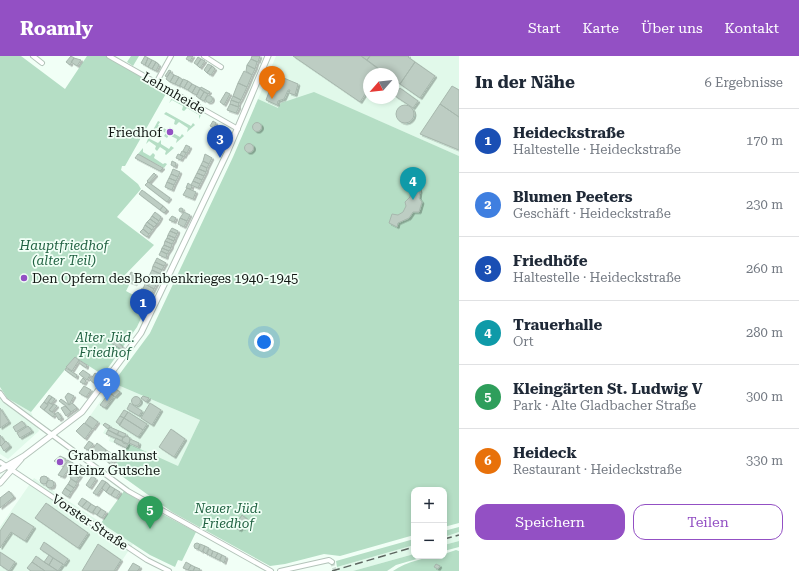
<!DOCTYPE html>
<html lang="de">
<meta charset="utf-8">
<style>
:root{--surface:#fff;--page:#f6f6f7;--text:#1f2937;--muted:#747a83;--line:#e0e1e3;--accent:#9350c4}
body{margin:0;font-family:"Roboto Serif",serif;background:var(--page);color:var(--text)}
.controls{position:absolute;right:12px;bottom:12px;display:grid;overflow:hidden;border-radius:8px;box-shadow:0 2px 6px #0003}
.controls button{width:36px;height:36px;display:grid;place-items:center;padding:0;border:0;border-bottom:1px solid var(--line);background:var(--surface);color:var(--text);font:20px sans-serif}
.compass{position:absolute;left:363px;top:12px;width:36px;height:36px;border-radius:50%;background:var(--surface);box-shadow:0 2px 6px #0003;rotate:242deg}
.you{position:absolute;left:264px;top:286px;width:14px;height:14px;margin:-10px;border:3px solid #fff;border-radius:50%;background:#1a73e8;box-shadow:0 0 0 6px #1a73e833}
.badge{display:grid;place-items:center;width:26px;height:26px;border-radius:50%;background:var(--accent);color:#fff;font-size:13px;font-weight:700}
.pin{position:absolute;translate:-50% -33px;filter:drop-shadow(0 1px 2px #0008)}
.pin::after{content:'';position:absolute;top:21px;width:14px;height:12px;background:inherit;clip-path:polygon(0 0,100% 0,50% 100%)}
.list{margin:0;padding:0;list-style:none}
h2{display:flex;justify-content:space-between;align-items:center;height:52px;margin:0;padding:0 16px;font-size:17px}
h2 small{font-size:13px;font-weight:400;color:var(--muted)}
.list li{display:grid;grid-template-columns:26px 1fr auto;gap:12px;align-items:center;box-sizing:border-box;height:64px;padding:0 16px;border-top:1px solid var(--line)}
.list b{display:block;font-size:15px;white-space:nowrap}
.list p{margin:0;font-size:13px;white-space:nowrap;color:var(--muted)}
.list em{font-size:13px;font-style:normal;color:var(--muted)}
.actions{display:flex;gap:8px;padding:12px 16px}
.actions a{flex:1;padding:9px 0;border:1px solid var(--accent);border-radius:12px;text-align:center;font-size:14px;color:var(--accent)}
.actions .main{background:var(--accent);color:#fff}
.map{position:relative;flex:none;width:459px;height:515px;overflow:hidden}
header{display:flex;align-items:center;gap:24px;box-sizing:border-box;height:56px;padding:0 20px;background:var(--accent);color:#fff}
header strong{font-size:19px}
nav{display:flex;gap:22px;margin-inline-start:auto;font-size:14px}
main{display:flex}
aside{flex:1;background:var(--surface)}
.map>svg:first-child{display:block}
</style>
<header>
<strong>Roamly</strong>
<nav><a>Start</a><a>Karte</a><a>Über uns</a><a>Kontakt</a></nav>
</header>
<main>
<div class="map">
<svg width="459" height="515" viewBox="0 0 459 515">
<defs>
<filter id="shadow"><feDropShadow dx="2" dy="1.5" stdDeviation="0" flood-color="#0004"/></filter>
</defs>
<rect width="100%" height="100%" fill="#f1fff6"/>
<path fill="#e1f9ea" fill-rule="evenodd" d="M276,0H459V100L375,63L278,53L258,43ZM369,18H393V42H369Z
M113,327L200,364L178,411L128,389L126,392L109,385L110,381L103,377L106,372L90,360Z
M0,332L7,342L31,356L39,375L8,403L0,398Z
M34,422L133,488L115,515H0V471Z
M459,476V485L444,489V481Z
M414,489V498L353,515H338L337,511Z"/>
<path fill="#b5dec5" d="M0,0H21L65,33L87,0H109L168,34L125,110H122L121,114L138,128L141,133L117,161L154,189L122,222L129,229L126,235L148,247L137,271L103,319L75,301L31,356L7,342L0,331Z
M131,0H139L133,10L127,6Z
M314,36L459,100V467L444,471V434H414V479L340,500L324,498L285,508L270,510L172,456L112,413L129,388L178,410L200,364L113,327L150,277L233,101L258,43L278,52L281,47Z
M172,42L201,59L199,63V59L187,52L184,55L182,54L183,50L172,44L169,47Z
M166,56L191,70L193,67L195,69L187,76L188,72L179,66L176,69L174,68L175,64L164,58Z
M158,65L160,66L158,69L167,74L170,71L172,73L171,76L180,81L182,78L184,80L176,87L177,83L169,79L167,82L164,80L166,77L156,72L153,74Z
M150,78V83L158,87L161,84V88L169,93L171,90L174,92L166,99L165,98L166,95L160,91L157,95L155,93L156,90L149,85L146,88Z
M143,92V96L150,100L153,97L155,99L154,102L163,108L165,107L167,108L164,112L138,98Z
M124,435L153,453L196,476L182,505L178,504L175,511L150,499L101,467Z
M459,471V476L444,481V475Z
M414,483V489L337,511L336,505Z
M459,485V491L444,495V489Z
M456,494L459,495V515H393C406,506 428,500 444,500V498Z
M414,498V500H427L396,509L387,515H353Z"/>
<path fill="#bdcdc3" stroke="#a7b7ad" filter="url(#shadow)" d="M71,0L74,2L70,9L66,6Z
M145,0L148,2L145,9L141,7Z
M188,0H193L190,5L186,3Z
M252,0H260L258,6L251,3Z
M293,0H361L381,15L379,18H369V32L360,46Z
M361,0H370L367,4Z
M370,0H409L408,1L415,6L400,28L393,23V18H386L367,4Z
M198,1L201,3L197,9L194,7Z
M74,2L81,4L77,10L71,6Z
M148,2L152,4L148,11L145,9Z
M201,3L205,5L200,12L197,9Z
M251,3L257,6L255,13L247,9Z
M152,4L156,6L152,13L148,11Z
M156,6L159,9L156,15L152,13Z
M415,6L435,20L420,42L400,28Z
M208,8L212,10L207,17L204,14Z
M247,9L255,13L252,19L246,15Z
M212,10L215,13L211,19L207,17Z
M169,14L171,15L167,21L165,20Z
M244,15L252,19L247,31L238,27Z
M170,16L174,19L170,26L166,23Z
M274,18L298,28L295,39L289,37L290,34H288L284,43L278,45L277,49L266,44L269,36H271L273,32L276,33L277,30L270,27Z
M174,19L179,21L175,28L170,26Z
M179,21L183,24L179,30L175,28Z
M183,23L188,25L184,32L180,30Z
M188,25L192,28L188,34L184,32Z
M238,27L247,31L241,44L233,40Z
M192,28L196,30L192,37L188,34Z
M272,28L277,30L276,33L273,32L271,36H269Z
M196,30L200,32L197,39L192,37Z
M452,30L459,34V61L440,48Z
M201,31L210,36L208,38L200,33Z
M400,32L418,45L413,52L395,40Z
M200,33L204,36L200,43L196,40Z
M204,36L208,38L204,45L200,43Z
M226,36L230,38L224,49L220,46Z
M205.5 43a3.5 3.5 0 1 1 7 0a3.5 3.5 0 1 1-7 0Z
M233,40L241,44L239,47L231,44Z
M231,44L239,47L238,51L230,48Z
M230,48L239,51L236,57L227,54Z
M440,48L459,61V94L420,78Z
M396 58a9 9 0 1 1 18 0a9 9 0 1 1-18 0Z
M213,65L216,67L214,72L210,70Z
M252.5 71a4.5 4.5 0 1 1 9 0a4.5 4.5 0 1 1-9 0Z
M213.5 76a3.5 3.5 0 1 1 7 0a3.5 3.5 0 1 1-7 0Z
M217.5 78a3.5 3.5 0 1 1 7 0a3.5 3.5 0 1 1-7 0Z
M244.5 92a4.5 4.5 0 1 1 9 0a4.5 4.5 0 1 1-9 0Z
M186,89L190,91L187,97L183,95Z
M182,95L186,97L184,101L180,99Z
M138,98L163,112L160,115L135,102Z
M178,98L183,100L181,104L176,102Z
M205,98L212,102L209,108L203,105Z
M172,105L176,107L175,111L171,109Z
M203,105L209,108L207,112L201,109Z
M201,109L207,112L206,116L199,113Z
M173,113L180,116L178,121L171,118Z
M199,113L206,116L204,120L197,117Z
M154,117L156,119L149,127L147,125Z
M197,117L204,120L202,124L195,121Z
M409,117L418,121L416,124L420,135L419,142L422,146L419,156H413L409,162L398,167L397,171L389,167L392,158L398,159L403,156L406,150L405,146L410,141L411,133L406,126Z
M171,118L178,121L176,125L169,122Z
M195,121L202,124L200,128L193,125Z
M169,122L176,125L174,129L167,126Z
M193,125L200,128L198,132L191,129Z
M148,126L170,142L167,146L145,129Z
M167,126L174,129L172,134L165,131Z
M188,127L192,130L191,133L186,132Z
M187,132L196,136L193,143L183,139Z
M142,134L163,150L160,154L139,138Z
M163,150L167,154L164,157L160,154Z
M179 154a2 2 0 1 1 4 0a2 2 0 1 1-4 0Z
M155,156L161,161L159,165L152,160Z
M184,156L190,159L187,165L180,162Z
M152,160L159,165L157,168L150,163Z
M172,160L176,162L174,166L169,164Z
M180,162L187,165L184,171L178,168Z
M150,163L157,168L154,171L147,166Z
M147,166L154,171L152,174L145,169Z
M145,169L152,174L149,178L143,173Z
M172,172L178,175L177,178L170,175Z
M143,173L149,178L147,181L140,176Z
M170,175L177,178L175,182L168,179Z
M168,179L175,182L174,185L167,182Z
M167,182L174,185L172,188L165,185Z
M165,185L172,188L171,192L164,189Z
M164,189L171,192L169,195L162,192Z
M162,192L169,195L167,198L161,195Z
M161,195L167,198L166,202L159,199Z
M157,202L166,207L164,210L155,206Z
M155,206L164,210L162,214L153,210Z
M153,210L162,214L160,218L152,214Z
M152,214L161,218L159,222L150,218Z
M131,216L139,220L135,228L127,225Z
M150,218L159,222L158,225L149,221Z
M149,221L158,225L156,229L147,225Z
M147,225L156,229L154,233L145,228Z
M145,228L154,233L152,237L143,233Z
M142,232L152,237L150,241L140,236Z
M114,283L123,291L121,293L111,287Z
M75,301L79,304L72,315L66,311Z
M79,304L87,309L86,312L79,307Z
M66,312L77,319L76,322L65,314Z
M83,314L90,319L87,324L79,318Z
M95,317L100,321L95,328L90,324Z
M83,322L86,325L84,328L80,326Z
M84,330L91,334L86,341L79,337Z
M113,331L120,336L115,341L109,336Z
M68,337L74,340L69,349L65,341Z
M109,337L114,340L105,352L100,349Z
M49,339L52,341L47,348L44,346Z
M143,340L149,342L146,346L141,342Z
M131.5 345a4.5 4.5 0 1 1 9 0a4.5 4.5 0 1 1-9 0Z
M52,341L55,343L51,348L48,346Z
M61,343L69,349L72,347L77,352L71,356L66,350L59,345Z
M44,346L48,349L44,354L40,351Z
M48,346L53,349L49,354L55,358L53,361L44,354L48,349Z
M130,347L142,355L139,360L127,353Z
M150,347L161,354L152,369L141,362Z
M54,348L57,350L52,356L49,354Z
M65,350L71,356L66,360L61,352Z
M0,352L9,366L0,372Z
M124,354L128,356L124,362L120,360Z
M58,356L62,362L59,364L55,358Z
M128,356L147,368L143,374L124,362Z
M90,360L98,366L93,373L85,367Z
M120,360L124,362L120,369L116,366Z
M124,362L143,374L138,381L119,369Z
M22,365L26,370L16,376L13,371Z
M84,367L92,373L85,383L76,375Z
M105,367L110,370L108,373L103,369Z
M28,370L32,375L20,382L17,377Z
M110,371L119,375L117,379L108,374Z
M171,373L185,383L174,401L159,391Z
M108,374L123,381L122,385L106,378Z
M119,375L126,378L124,382L117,379Z
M0,379L5,386L1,390L0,389Z
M122 384a4 4 0 1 1 8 0a4 4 0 1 1-8 0Z
M116,382L128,388L126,392L114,386Z
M130,383L139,387L138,391L129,387Z
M6,385L10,390L4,395L1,390Z
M89,385L93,388L88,394L84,392Z
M97,387L106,394L102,401L92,394Z
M106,394L117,401L111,409L102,401Z
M60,400L66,403L62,410L54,405Z
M68,404L73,407L63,421L58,419Z
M79,408L85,412L82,417L76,413Z
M76,413L82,417L79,422L73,418Z
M73,418L79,422L76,426L70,422Z
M92,420L96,423L90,432L86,429Z
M40 424a4 4 0 1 1 8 0a4 4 0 1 1-8 0Z
M71,423L77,427L74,432L68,428Z
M102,424L106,426L97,439L93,437Z
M46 428a4 4 0 1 1 8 0a4 4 0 1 1-8 0Z
M106,426L110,430L106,436L102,432Z
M68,428L74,432L71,436L65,432Z
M110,430L115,433L111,439L106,436Z
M65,432L71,436L68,441L62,437Z
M115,433L120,436L116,442L111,439Z
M9,435L14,441L0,452V442Z
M82,442L87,445L82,451L78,448Z
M87,445L91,448L87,454L82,451Z
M46,447L88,477L78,492L35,462Z
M91,448L96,451L92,457L87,454Z
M97,450L101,453L97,459L93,456Z
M101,453L106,456L102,462L97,459Z
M12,457L34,471L25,485L11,476L0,492V475Z
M242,459L248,464L244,472H241L240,474L237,473L238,471L236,468Z
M44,486L68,503L64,509L40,493Z
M194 490a3 3 0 1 1 6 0a3 3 0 1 1-6 0Z
M98,488L121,504L114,515H82Z
M200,488L205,490L202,496L198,493Z
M205,490L209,492L206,498L203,495Z
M209,493L213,495L211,500L207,498Z
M213,495L218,497L215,502L211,500Z
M0,496L15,506L9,515L0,509Z
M218,497L222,499L219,504L215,502Z
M49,499L53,502L49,509L44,506Z
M222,499L226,501L224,507L220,504Z
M36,500L44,506L58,515H45L32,506Z
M53,502L63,508L58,515L49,509Z
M32,506L45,515H31L27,512Z
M186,506L191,509L188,514L183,512Z
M133,507L140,511L139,513L137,515H128Z
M436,508L440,510L438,513L434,511Z
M191,509L195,511L193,515L188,514Z
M195,511L200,513L199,515H193Z"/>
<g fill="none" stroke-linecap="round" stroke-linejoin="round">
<path stroke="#cfdcd4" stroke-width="4" stroke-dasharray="4 2" stroke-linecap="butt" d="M332,506L335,515"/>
<defs>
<path id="minor" d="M33,0L42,7
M109,0L238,73
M204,0L221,11
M156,27L171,0
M0,337L5,344L128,435L271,515
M0,406L147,504L169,515
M280,515L329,504L332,506"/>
<path id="tertiary" d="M0,414L24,400L82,356L141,277L227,97L268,0
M0,427L21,403"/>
</defs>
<use href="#minor" stroke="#b4c4ba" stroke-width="6"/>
<use href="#tertiary" stroke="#b4c4ba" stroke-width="7"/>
<use href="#minor" stroke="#fff" stroke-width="4"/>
<use href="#tertiary" stroke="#fff" stroke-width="5"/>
<path stroke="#5d6660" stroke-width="1.5" stroke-dasharray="8 4" stroke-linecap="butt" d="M444,483L459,479
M332,515L414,491"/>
</g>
<g fill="#9350c4" stroke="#f1fff6" stroke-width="1.5">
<circle cx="170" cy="76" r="4"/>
<circle cx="24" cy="222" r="4"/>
<circle cx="60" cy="406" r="4"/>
</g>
<g text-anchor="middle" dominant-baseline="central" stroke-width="3.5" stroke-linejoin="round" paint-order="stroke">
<g font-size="13" fill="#111713" stroke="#f1fff6">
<text transform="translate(174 37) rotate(30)">Lehmheide</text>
<text transform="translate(90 466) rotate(34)">Vorster Straße</text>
</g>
<g font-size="13" fill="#111713" stroke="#f1fff6" text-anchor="start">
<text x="162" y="76" text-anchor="end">Friedhof</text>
<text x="32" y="222">Den Opfern des Bombenkrieges 1940-1945</text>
<text x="68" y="399">Grabmalkunst<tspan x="68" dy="15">Heinz Gutsche</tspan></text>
</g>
<g font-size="13" font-style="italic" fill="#216242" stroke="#f1fff6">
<text x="64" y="189">Hauptfriedhof<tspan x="64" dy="15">(alter Teil)</tspan></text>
<text x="105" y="281">Alter Jüd.<tspan x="105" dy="15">Friedhof</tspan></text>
<text x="228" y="452">Neuer Jüd.<tspan x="228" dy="15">Friedhof</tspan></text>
</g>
</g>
</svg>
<div class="controls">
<button>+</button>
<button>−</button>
</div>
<svg class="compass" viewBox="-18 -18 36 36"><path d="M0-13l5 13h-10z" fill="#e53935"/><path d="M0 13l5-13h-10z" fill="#747a83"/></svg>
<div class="you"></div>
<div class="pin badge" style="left:143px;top:266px;background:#1a4fb4">1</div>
<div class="pin badge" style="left:107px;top:345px;background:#3f7fe0">2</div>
<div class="pin badge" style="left:220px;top:102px;background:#1a4fb4">3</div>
<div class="pin badge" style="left:413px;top:144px;background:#0f9aa8">4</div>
<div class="pin badge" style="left:150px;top:473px;background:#2e9e5b">5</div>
<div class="pin badge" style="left:272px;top:43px;background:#e8710a">6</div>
</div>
<aside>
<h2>In der Nähe<small>6 Ergebnisse</small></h2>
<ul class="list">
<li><span class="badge" style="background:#1a4fb4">1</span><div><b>Heideckstraße</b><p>Haltestelle · Heideckstraße</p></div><em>170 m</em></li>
<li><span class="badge" style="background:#3f7fe0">2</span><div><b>Blumen Peeters</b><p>Geschäft · Heideckstraße</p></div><em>230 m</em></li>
<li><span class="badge" style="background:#1a4fb4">3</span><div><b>Friedhöfe</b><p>Haltestelle · Heideckstraße</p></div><em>260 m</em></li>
<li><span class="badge" style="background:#0f9aa8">4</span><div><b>Trauerhalle</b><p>Ort</p></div><em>280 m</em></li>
<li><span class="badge" style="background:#2e9e5b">5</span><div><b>Kleingärten St. Ludwig V</b><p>Park · Alte Gladbacher Straße</p></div><em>300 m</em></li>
<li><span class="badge" style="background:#e8710a">6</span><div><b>Heideck</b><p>Restaurant · Heideckstraße</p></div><em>330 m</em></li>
</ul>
<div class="actions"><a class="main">Speichern</a><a>Teilen</a></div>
</aside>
</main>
